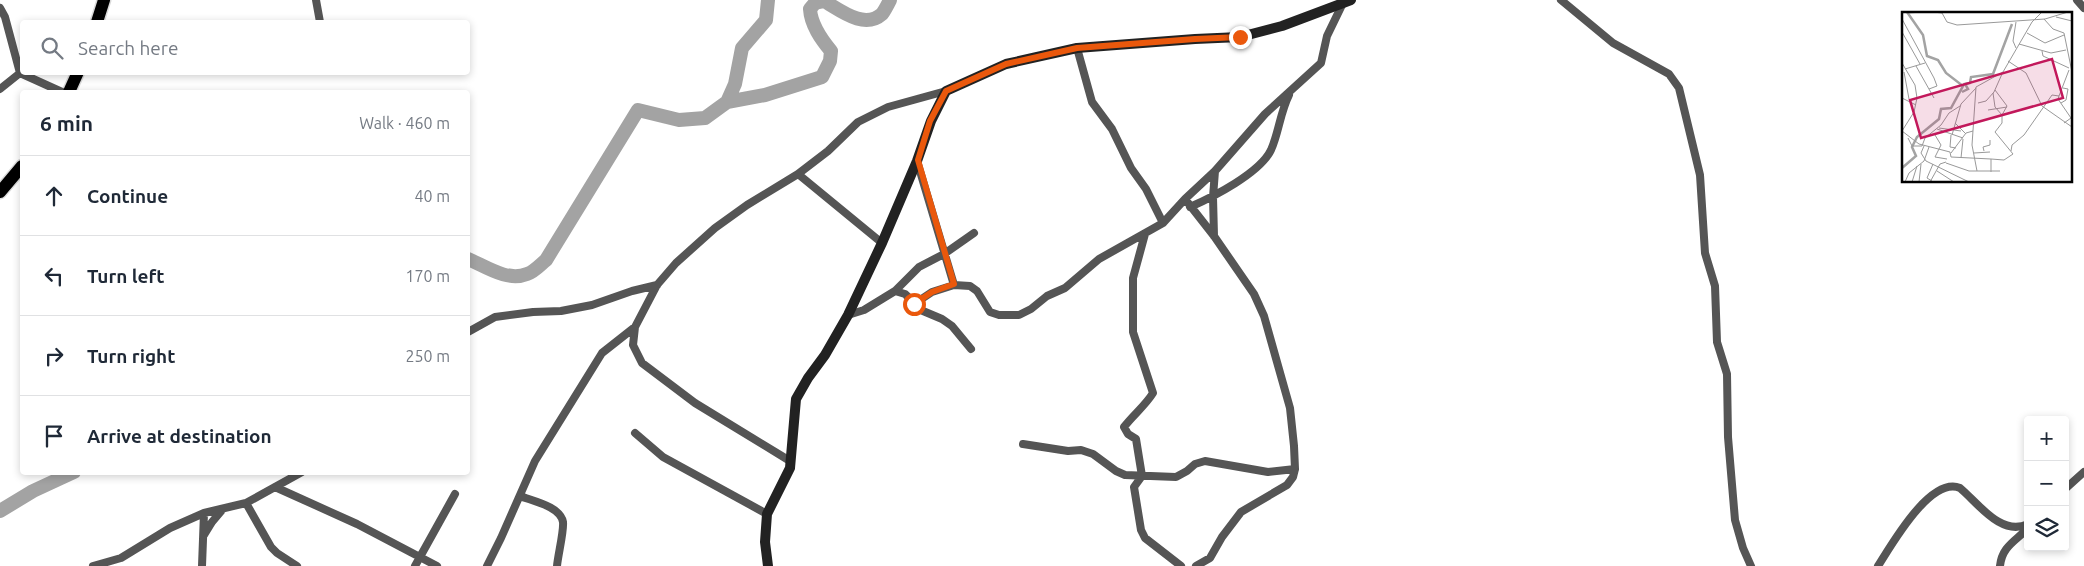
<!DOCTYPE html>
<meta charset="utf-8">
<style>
:root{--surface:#fff;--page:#f2f2f3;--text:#1f2937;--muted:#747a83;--line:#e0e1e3}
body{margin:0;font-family:Ubuntu,sans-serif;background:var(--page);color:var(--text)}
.controls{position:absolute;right:15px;bottom:15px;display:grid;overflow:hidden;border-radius:5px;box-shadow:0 2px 8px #0003}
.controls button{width:45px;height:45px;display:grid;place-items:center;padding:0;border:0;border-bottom:1px solid var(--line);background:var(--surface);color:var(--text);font:25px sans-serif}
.stop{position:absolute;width:15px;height:15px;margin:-11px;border:4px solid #ea580c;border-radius:50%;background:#fff}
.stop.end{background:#ea580c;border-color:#fff;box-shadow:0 1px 5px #0008}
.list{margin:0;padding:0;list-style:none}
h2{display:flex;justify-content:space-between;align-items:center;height:65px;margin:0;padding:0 20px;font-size:21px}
h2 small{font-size:16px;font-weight:400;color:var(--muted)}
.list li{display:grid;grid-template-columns:32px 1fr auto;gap:15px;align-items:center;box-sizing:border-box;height:80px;padding:0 20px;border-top:1px solid var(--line)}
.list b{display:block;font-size:19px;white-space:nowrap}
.list em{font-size:16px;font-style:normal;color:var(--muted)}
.icon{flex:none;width:28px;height:28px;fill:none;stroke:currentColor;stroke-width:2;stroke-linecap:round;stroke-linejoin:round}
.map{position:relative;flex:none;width:2084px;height:566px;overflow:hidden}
.search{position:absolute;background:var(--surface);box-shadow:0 2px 8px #0003;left:20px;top:20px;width:450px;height:55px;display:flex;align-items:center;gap:12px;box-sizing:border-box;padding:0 18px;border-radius:5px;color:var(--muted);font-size:19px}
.panel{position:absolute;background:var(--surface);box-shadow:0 2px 8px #0003;left:20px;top:90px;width:450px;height:385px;border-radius:5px}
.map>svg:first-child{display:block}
</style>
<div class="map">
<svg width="2084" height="566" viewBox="0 0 2084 566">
<rect width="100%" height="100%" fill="#fff"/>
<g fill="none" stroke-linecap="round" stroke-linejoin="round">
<path stroke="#a3a3a3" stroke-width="14" d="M727,102L765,95L822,77L830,61L831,51C821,39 811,25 810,9L815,3L824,1C840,10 864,30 882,14C885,10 888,4 890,0
M468,259C485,266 507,282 527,274C534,272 541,264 546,260L638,110L679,120L705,118L727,102L735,84L742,48L766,20L768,0
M0,511L33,491L74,472"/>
<defs>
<path id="primary" d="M97,22L104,0
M69,92L78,72
M0,192L22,166"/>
</defs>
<use href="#primary" stroke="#dbdbdb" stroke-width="15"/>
<path stroke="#555" stroke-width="8" d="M316,0L320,22
M1561,0L1613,43L1669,74L1679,88L1700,175L1705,253L1715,286L1717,342L1727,374L1728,437L1735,520L1743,548L1751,566
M2077,0L2084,8
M0,8L5,17L20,73L62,92
M1077,48L1092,102L1112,129L1131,168L1146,189L1163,223
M0,89L20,73
M917,161L954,285
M798,174L882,243
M1185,199L1214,236L1254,294L1264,316L1290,408L1294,446L1295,469L1293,477L1287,485L1241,512L1222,537L1210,558L1196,566
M1190,207C1213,197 1260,173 1271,150C1279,132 1280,113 1289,95
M1145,234L1133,278V332L1153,393C1145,406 1133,415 1124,427L1128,434L1136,439L1142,476L1134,487L1141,530L1145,538L1181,566
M1214,236L1213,197L1215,171
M895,291L919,267L944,254L974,233
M914,304L932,292L954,285L970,286L977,291L990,312L999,315H1019L1031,309L1047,296L1065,288L1099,259L1163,223L1185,199L1215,171L1265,114L1321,63L1327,36L1342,5
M848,315L864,310L895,291L905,294L923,311L942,319L952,326L971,349
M635,327L633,345L642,363L695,403L790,461
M468,332L495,317L533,312L561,311L592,305L632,291L657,285
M635,433L663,457L767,514
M1023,444L1068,451L1081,450L1093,454L1116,471L1125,475L1176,477L1187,471L1195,464L1205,461L1268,472L1295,469
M275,487L357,524L437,566
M2065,489L2084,472
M520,496C532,501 560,506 563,522C564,531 558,555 557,566
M246,503L271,547L277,553L297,566
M204,535L212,522L223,509
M93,566L121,558L170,528L204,513L246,503L302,472
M202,566L204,513
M415,566L455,494
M487,566L501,538L535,461L602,353L635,327L657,285L676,263L715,228L747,205L798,174L828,151L858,122L888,107L946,91
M1878,566C1891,546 1930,476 1960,488C1978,503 2001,537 2028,524
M2000,566C2002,546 2016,541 2028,528"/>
<path stroke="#222" stroke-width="10" d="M768,566L765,542L767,514L790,468L796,399L808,378L825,355L848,315L882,243L917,161L931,121L946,91L1006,64L1077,48L1195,39L1240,37L1282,26L1351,0"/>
<use href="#primary" stroke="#000" stroke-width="12"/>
</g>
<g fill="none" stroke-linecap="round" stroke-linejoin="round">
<path stroke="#ea580c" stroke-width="6" d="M914,304L932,292L954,284L918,160L930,121L946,91L1006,64L1077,48L1195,39L1240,37"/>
</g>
<g transform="translate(1902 12)">
<rect width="170" height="170" fill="#fff"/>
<path fill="none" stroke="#a3a3a3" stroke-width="2.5" d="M60,80L66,77L63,72L68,71L69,65L91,62L110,12M0,156L14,144L10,135L15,125L37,107L39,97L49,96L61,74L44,61L36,48L25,44L21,23L5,0"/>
<path fill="none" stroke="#999" stroke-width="1" d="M31,0L40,1L45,10L55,13L143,7L166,0M5,1L21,0M154,5L170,9M0,7L32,66L35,74L27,77M142,7L151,17L162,21L170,60M114,10L111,29L114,36M0,20L18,52M125,21L143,31L162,23M117,32L149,41L164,38M140,39L141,44L167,56M106,49L124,61L140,94L170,115M0,51L13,73L15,86L12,100L0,119M14,54L32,86M3,57L23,51M2,60L7,87M93,78L105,94M91,81L93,95L100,103M157,84L156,87L169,106L162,111M0,86L14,93M76,91L84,89L92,80L100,62M159,91L164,88L166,77L161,76M86,98L105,95M53,111L64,122M37,116L59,119M35,117L61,126M0,119L17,132L48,140L49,145L89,147M33,123L39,133L33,145L45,147M49,123L48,135L54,136M50,123L59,92L74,76M6,126L10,134H20L23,126L39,113L47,101L58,94M22,134L19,141L24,149L67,170M82,139L81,135L88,133V128M109,139L110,133L122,123L150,83L157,84L167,58M49,141L64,121L71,119M72,141L88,140M59,146L61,127M44,151L67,159H98M35,159L52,170M75,159L70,133L74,75L101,60L130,10L140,0M89,160V147L102,148L111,142L93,120L100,111V103L105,94M30,169L25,166L31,152M3,170L7,161L22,149L27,135M10,170L15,154M17,170L19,152M28,170L38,152L44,150"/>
<path fill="#c2185b" fill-opacity="0.15" stroke="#c2185b" stroke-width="2.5" d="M150,47L161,86L19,126L8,88Z"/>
<rect width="170" height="170" fill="none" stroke="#000" stroke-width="2.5"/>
</g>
</svg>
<div class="controls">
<button>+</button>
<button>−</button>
<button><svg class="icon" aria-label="layers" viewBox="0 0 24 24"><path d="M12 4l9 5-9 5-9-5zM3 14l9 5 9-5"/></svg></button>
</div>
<div class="stop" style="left:914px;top:304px"></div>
<div class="stop end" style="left:1240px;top:37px"></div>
<div class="search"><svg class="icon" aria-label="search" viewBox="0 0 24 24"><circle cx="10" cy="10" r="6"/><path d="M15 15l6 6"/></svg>Search here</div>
<section class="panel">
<h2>6 min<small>Walk · 460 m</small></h2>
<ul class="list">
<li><svg class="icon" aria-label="ahead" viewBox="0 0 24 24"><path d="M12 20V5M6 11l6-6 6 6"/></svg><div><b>Continue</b></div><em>40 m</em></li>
<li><svg class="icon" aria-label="left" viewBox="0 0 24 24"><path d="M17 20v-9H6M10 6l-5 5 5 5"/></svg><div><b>Turn left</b></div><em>170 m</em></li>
<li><svg class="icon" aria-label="right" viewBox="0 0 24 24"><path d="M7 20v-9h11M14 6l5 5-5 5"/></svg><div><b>Turn right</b></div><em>250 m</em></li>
<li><svg class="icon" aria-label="arrive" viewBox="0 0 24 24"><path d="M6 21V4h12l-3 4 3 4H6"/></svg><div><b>Arrive at destination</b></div></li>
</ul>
</section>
</div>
